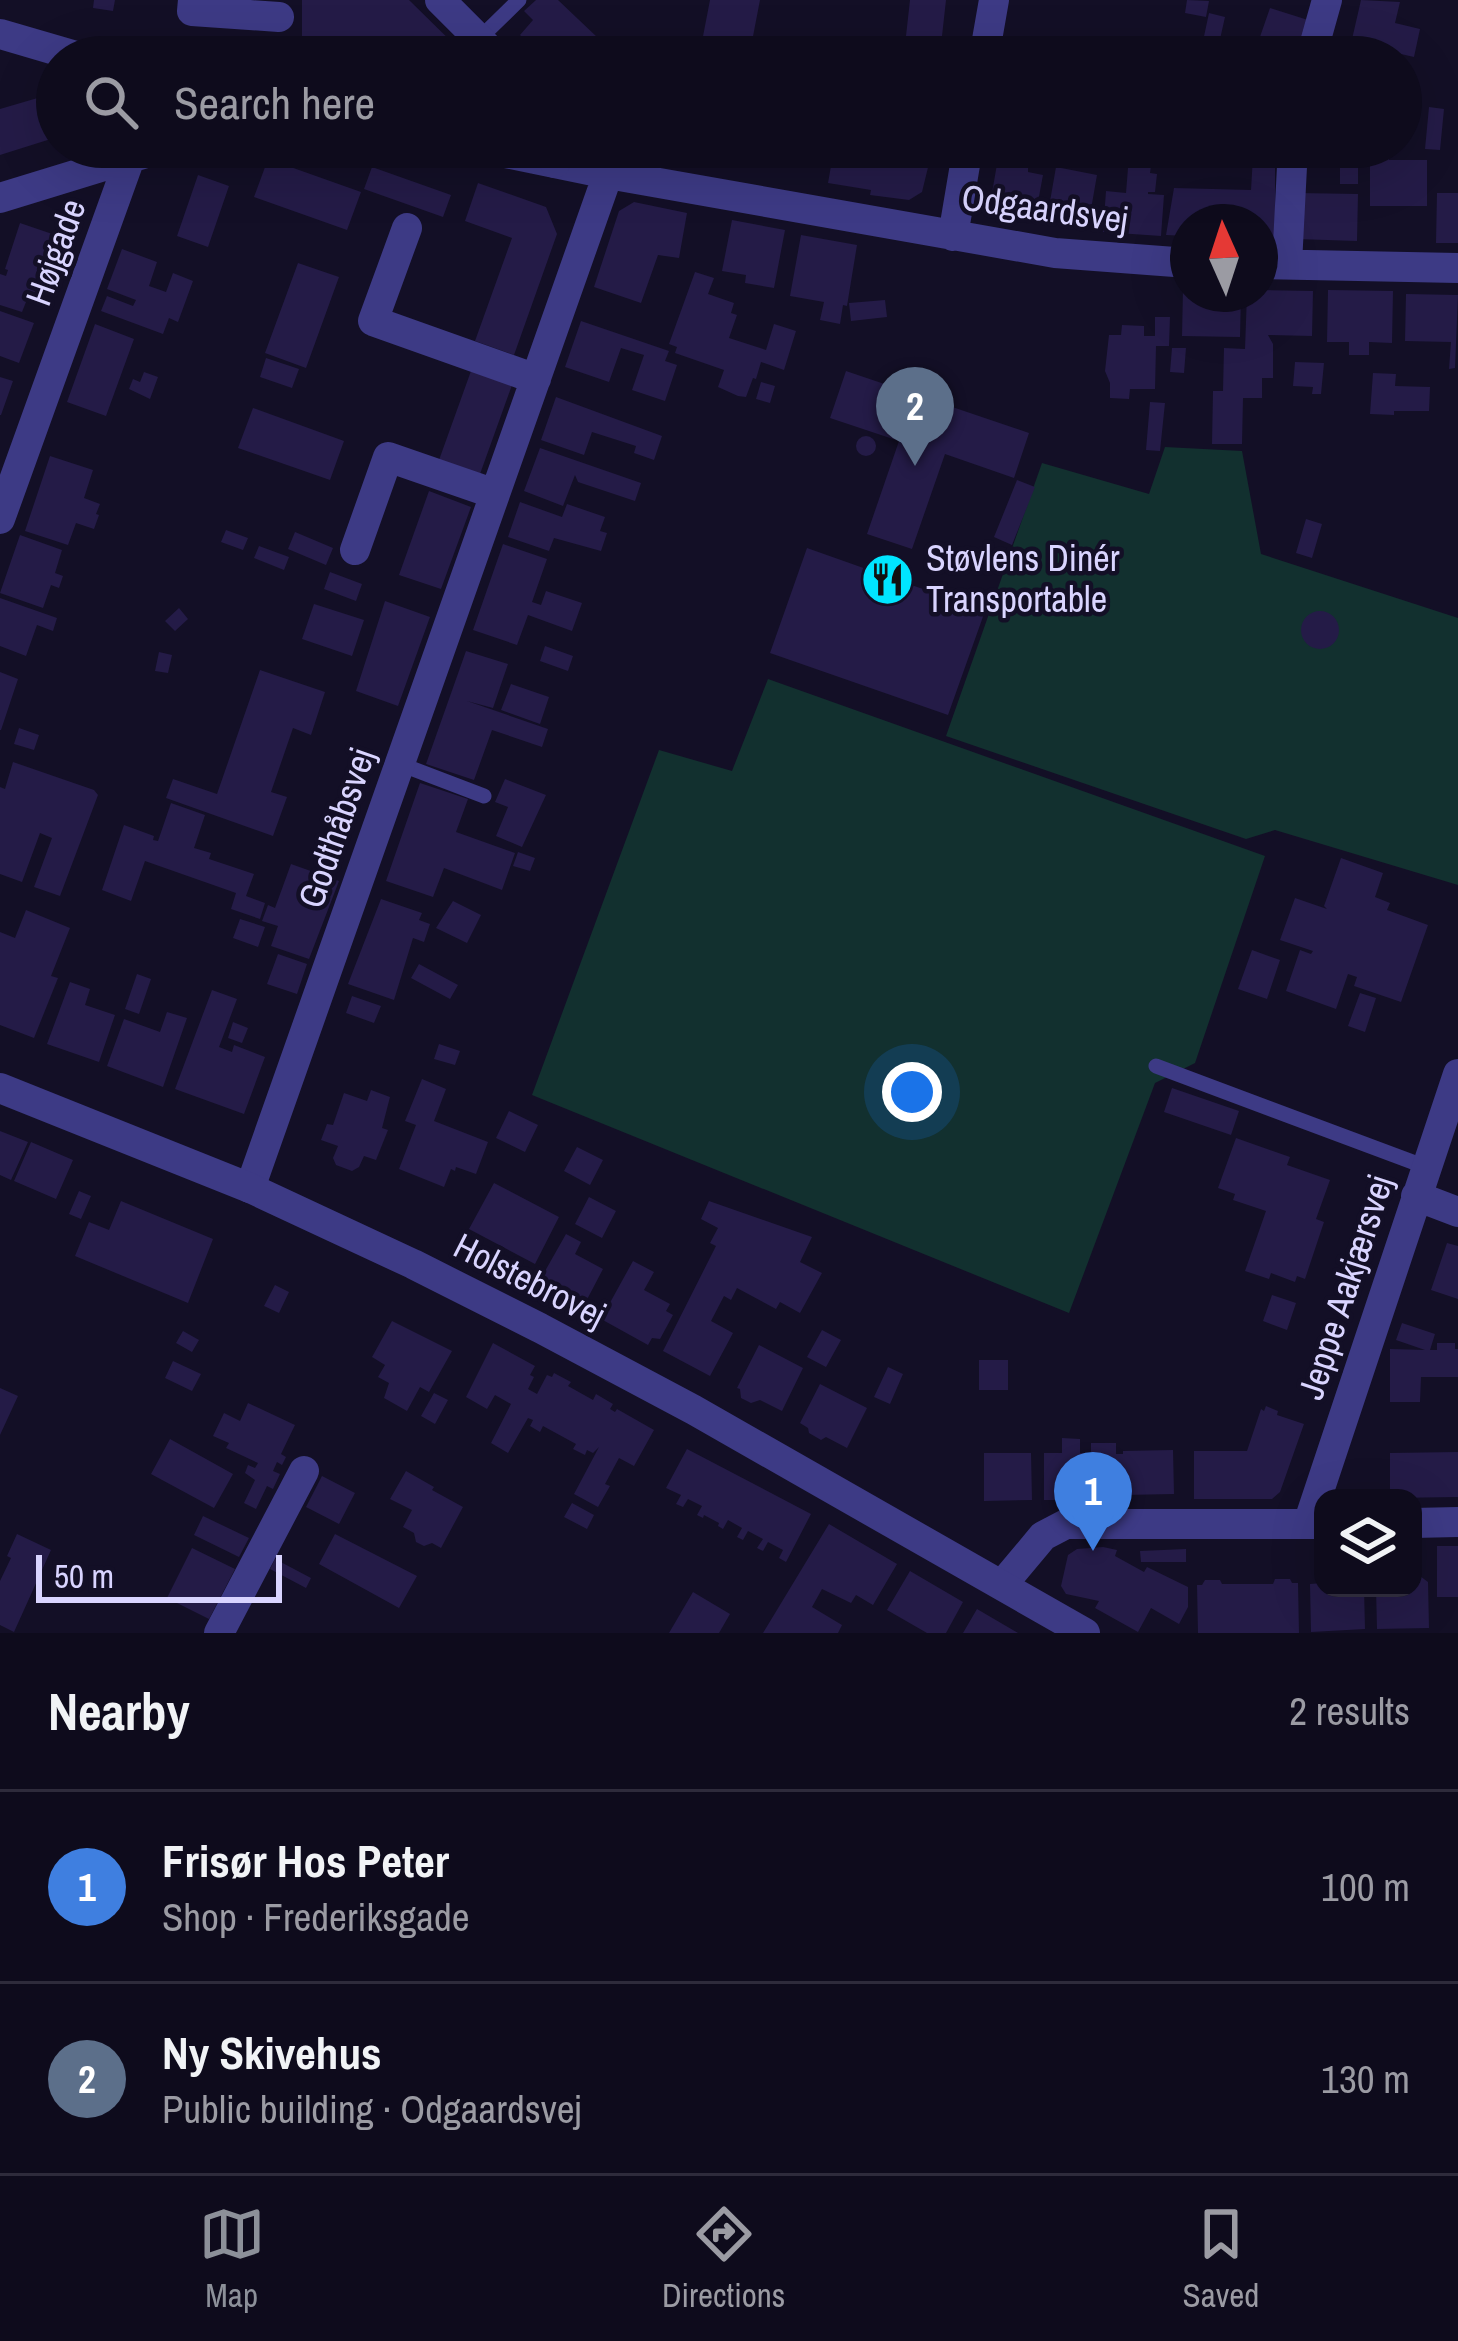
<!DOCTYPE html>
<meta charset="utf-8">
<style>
:root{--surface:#0e0b1c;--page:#1c1929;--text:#f1f3f6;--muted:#9b9ba3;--line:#2e2b3b;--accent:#8c9099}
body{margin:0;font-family:"Archivo Narrow",sans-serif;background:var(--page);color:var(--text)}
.controls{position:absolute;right:36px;bottom:36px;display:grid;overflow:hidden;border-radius:24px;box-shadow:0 12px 48px #0002}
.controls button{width:108px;height:108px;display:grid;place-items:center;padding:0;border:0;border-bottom:3px solid var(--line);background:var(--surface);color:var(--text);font:60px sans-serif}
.compass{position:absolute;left:1170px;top:204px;width:108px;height:108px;border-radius:50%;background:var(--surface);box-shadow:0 12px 48px #0002;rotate:357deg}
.scale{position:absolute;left:36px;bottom:30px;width:246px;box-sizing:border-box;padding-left:12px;border:6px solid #d9d4ff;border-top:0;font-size:33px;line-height:42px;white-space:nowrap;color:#d9d4ff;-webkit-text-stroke:9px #130f26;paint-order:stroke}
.you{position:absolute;left:912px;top:1092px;width:42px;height:42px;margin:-30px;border:9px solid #fff;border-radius:50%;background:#1a73e8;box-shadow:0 0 0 18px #1a73e833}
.badge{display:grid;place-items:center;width:78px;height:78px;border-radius:50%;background:var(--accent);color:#fff;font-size:39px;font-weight:700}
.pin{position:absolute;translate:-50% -99px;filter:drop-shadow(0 3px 6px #0008)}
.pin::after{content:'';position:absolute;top:63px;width:42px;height:36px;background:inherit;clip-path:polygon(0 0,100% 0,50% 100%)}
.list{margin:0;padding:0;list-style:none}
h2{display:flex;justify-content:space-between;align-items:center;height:156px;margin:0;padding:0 48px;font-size:51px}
h2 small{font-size:39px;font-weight:400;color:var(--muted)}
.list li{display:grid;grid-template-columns:78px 1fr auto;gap:36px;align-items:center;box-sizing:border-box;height:192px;padding:0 48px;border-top:3px solid var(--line)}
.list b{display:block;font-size:45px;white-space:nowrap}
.list p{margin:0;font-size:39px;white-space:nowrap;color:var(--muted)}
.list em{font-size:39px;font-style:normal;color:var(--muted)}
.icon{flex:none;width:66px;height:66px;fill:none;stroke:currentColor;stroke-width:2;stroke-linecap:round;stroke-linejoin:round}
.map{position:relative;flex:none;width:1458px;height:1633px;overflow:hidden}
.search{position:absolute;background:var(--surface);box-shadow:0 12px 48px #0002;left:36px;right:36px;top:36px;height:132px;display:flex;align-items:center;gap:30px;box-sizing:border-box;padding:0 42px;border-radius:66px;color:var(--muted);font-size:45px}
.sheet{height:540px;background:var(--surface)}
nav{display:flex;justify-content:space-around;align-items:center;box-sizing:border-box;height:168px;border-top:3px solid var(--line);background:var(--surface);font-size:33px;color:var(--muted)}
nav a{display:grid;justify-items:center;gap:6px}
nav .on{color:var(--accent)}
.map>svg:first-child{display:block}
</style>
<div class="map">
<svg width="1458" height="1633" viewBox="0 0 1458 1633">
<rect width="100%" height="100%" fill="#130f26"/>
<path fill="#12302f" d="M1165,447L1242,451L1261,554L1458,618V885L1275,830L1246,839L946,736L1042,463L1149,494Z
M768,679L1265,856L1195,1063L1155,1083L1069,1313L532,1095L659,750L732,771Z"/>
<path fill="#241b47" d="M94,0H115L113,11L93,8Z
M302,0H409L467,57H387L382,51L302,52Z
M536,0H558L618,57H542L520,35L533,20L524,11Z
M710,0H760L749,57H699Z
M910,0H946L942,36L952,38L949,56L939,54V57H922L904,54Z
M1187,0L1209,1L1206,17L1185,13Z
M1361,0L1400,2L1395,23L1420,29L1414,57L1388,51V54L1369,50L1368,52L1350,48Z
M1270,8L1308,20L1295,57H1253Z
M1209,13L1225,17L1216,57L1200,55Z
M41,97L54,138L0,155V109Z
M1429,107L1444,109L1440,150L1425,149Z
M784,147H870L885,150V147H933L922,192L909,200L870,195L871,190L828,183L831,166L782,157Z
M1000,147H1028V172L1043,175L1035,218L989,210Z
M1059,147H1077L1075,156L1058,153Z
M1113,147H1161L1160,158H1152L1150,173L1157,174L1155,192H1148V194L1164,195L1161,236L1103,232L1106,191L1126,193L1128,168L1110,164Z
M1245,147H1276V154L1262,153Z
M1366,147H1391L1389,160H1427V206H1370V165L1364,163Z
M1253,156L1275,157V239H1260V222H1188V236L1166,235L1174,188L1251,190Z
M268,159L361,192L347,230L254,197Z
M1340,166H1358V184H1340Z
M372,167L451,195L443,217L364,189Z
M1056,167L1097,175L1090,215L1075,212L1073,221L1062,219L1064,210L1049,207Z
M198,175L229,186L208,247L177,236Z
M478,183L546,207L557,234L514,355L475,341L512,238L465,221Z
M1297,193L1358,194L1357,241L1296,239Z
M1437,193H1458V243H1436Z
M634,202L687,213L679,258L658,255L641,303L594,287L619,211Z
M732,220L785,230L774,288L745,283L746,275L722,271Z
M20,223L64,238L48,284L46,283L40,300L28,297L22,312L0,305V274L6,276L8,270L5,269Z
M801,235L857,245L847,306L843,305L840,324L820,320L824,302L790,296Z
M122,249L157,262L149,286L166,292L173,273L193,281L178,322L169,318L163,334L101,311L107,296L133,306L136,300L107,289Z
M298,263L339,277L306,368L265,353Z
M695,272L714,278L708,294L734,303L731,313L737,315L729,338L766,350L774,324L796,331L784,370L761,362L756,379L753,378L746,397L738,396L718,387L724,370L675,353L677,347L669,344Z
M1183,289H1188V294H1241L1240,337L1182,336Z
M1260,290L1313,291L1312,336L1268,335L1273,344V378H1262V398H1243L1242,444H1212L1213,391H1223L1224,348L1245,349L1247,294H1260Z
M1328,290L1393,291L1392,343L1369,342V355H1349V342H1327Z
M1406,294L1458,295L1455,368L1449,369L1451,342L1405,341Z
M885,300L887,317L851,321L849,303Z
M0,311L34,323L19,363L0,356Z
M1155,317H1170L1169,346H1156L1155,389H1130L1129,399L1110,398V383L1105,371L1109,335H1121L1122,325L1144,326V336H1155Z
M581,321L669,351L665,361L677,365L665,401L632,390L644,355L621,348L609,382L565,367Z
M95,324L134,339L106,416L67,402Z
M1172,348H1186L1184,373L1170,372Z
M266,358L299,369L292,388L260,377Z
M1295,362L1324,363L1321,394H1312L1313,387L1293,386Z
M471,371L512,385L480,474L439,460Z
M846,371L1029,433L1014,478L945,454L912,549L867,534L899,441L830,418Z
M144,372L158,377L150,399L129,389L133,379L140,382Z
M1373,373L1396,374L1395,386L1430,387L1429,411H1394V415L1370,414Z
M0,377L13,381L1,415H0Z
M761,382L775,386L770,403L756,399Z
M556,397L662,436L654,460L634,453L636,446L592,432L584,455L541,440Z
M1150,402L1165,403L1160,451L1146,450Z
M253,408L344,441L330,480L238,448Z
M856 446a10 10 0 1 1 20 0a10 10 0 1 1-20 0Z
M540,448L641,483L635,501L578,482L575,475L563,506L524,491Z
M50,456L93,470L84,498L100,504L96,514L99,515L94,529L76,523L68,545L25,531Z
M1017,480L1035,487L1012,545L994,537Z
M429,491L471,507L441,589L399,575Z
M520,502L562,517L567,504L605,517L600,531L607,533L601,551L554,538L549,551L508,537Z
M1306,519L1322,524L1312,558L1296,553Z
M226,530L248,538L243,550L221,542Z
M295,532L333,548L326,565L288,549Z
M20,535L62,550L55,573L63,576L59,588L51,585L43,608L0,593Z
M503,544L547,559L532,602L541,605L546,591L582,603L572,631L528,615L517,645L473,630Z
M259,546L289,557L284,570L254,558Z
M807,548L985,611L948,715L770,653Z
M330,572L362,584L356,601L324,589Z
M0,598L57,618L53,631L37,625L26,656L0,646Z
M385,601L430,617L398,706L356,691Z
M314,604L364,620L352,656L302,639Z
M179,608L188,619L175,631L165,621Z
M1301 630a19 19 0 1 1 38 0a19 19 0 1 1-38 0Z
M545,646L573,656L568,671L540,661Z
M466,651L508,664L493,708L467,701L548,729L542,747L492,730L474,780L426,764Z
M159,652L172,655L168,673L155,671Z
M260,670L325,692L311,735L293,728L271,792L287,797L273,836L166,798L173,779L217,794Z
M0,672L18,679L1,730H0Z
M511,684L549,697L540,724L501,710Z
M19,728L39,735L34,750L14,744Z
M13,762L94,790L98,795L60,896L34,887L52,838L40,833L22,882L0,874V787L5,789Z
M505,779L546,795L522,847L496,836L508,807L495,802Z
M420,783L468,799L456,832L515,853L502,890L444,868L433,897L386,881Z
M171,803L205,815L194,848L211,853L209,859L254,874L246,896L265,903L260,919L231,909L236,893L145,861L131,901L102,890L124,825L154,836L153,840L158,841Z
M518,852L535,858L530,871L513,866Z
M1341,858L1383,873L1375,897L1390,903L1387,910L1428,925L1401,1002L1354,986L1357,977L1348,974L1336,1009L1286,991L1300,950L1311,954L1313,951L1280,940L1295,898L1327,909L1324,906Z
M291,864L339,881L309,959L271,946L278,926L262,921L268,905L275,908Z
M381,899L422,913L419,920L430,924L424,942L413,938L394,1000L348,984Z
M453,901L481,915L467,943L436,928Z
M26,910L70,928L51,976L58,978L34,1038L0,1025V932L15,938Z
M240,919L265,927L258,947L233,938Z
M1252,950L1280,960L1267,999L1238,989Z
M278,954L307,964L297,994L267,984Z
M419,964L458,985L450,999L411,978Z
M137,974L151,979L139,1014L125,1009Z
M70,982L90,989L85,1005L115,1015L99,1062L47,1044Z
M212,990L237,999L219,1047L232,1052L234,1045L265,1057L244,1114L175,1089Z
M1360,993L1376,998L1365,1032L1348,1026Z
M352,996L381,1006L374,1023L346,1013Z
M167,1012L187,1018L163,1087L107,1066L124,1019L160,1032Z
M233,1022L248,1028L242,1043L228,1038Z
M439,1044L460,1051L455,1065L434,1059Z
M422,1079L446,1089L434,1121L488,1142L476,1174L456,1167L455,1171L451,1169L444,1187L399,1169L416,1125L405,1121Z
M1172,1088L1239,1111L1231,1135L1164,1112Z
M371,1090L390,1097L382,1128L388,1130L376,1160L364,1156L359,1167L352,1171L336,1165L333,1158L338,1146L321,1140L327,1124L333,1125L344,1093L367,1101Z
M509,1111L538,1125L525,1152L496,1138Z
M0,1131L28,1142L11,1180L0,1175Z
M1236,1138L1290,1157L1287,1165L1330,1180L1316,1219L1324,1222L1305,1279L1297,1276L1295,1282L1271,1273L1269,1279L1245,1271L1266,1211L1233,1200L1235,1194L1218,1188Z
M31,1142L73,1160L56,1199L14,1181Z
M577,1147L603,1160L590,1185L564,1171Z
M494,1183L559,1217L535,1264L469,1229Z
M79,1191L91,1196L81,1219L69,1214Z
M589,1197L616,1211L602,1238L575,1224Z
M121,1201L213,1239L188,1303L75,1256L89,1222L109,1230Z
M709,1201L812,1237L800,1262L822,1273L800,1313L780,1302L776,1309L737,1288L731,1300L724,1296L711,1321L733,1333L710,1376L663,1351L716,1246L710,1243L718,1228L701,1219Z
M566,1234L581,1242L575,1254L603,1269L581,1311L536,1287Z
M1447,1243L1458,1246V1299L1431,1290Z
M633,1261L654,1272L644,1290L670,1304L666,1311L673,1315L660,1339L652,1338L648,1345L601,1319Z
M275,1285L289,1292L279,1313L264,1306Z
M1272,1295L1296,1303L1287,1330L1263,1321Z
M392,1321L452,1351L429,1392L420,1387L407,1411L384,1398L389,1383L378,1377L385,1365L372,1357Z
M1402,1323L1435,1334L1430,1350H1437V1343H1455V1349H1458V1377H1421L1420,1402H1390V1349L1425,1350L1396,1340Z
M822,1330L841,1340L826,1367L807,1357Z
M183,1331L199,1340L192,1352L176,1343Z
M493,1343L535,1366L530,1375L534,1377L528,1389L537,1394L547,1375L552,1377L554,1373L571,1382L568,1386L593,1400L596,1394L613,1404L610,1409L615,1412L617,1409L654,1430L634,1466L619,1458L605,1484L610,1486L598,1507L574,1494L599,1447L593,1453L587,1450L585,1455L573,1449L576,1444L543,1426L540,1432L530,1426L533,1420L528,1418L508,1453L491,1443L511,1404L495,1395L487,1409L466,1397Z
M759,1345L803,1368L782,1411L760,1400L751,1403L741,1398L740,1389L737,1388Z
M979,1360H1008V1390H979Z
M173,1361L201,1374L192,1391L165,1378Z
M888,1367L903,1374L890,1404L874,1397Z
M820,1384L867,1408L847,1448L826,1437L821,1440L809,1433L808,1428L800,1423Z
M0,1388L18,1396L0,1435Z
M434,1393L448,1400L435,1424L421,1416Z
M248,1403L295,1425L281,1454L286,1457L282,1465L277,1462L273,1471L280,1474L273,1489L267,1486L256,1509L244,1503L255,1480L245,1473L248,1465L255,1468L258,1463L226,1448L229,1443L213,1436L224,1413L240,1421Z
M1266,1406L1278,1411L1277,1415L1304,1424L1280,1492L1272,1499H1194V1451H1247L1261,1409L1264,1411Z
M1062,1438L1080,1439V1453H1091V1443H1116V1454H1123V1451L1173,1450L1174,1494L1124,1495L1123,1467H1116V1488H1096V1471L1091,1470V1500H1044V1453H1062Z
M170,1439L233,1474L214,1508L151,1474Z
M687,1449L811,1514L786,1562L779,1558L783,1550L768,1542L763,1551L757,1548L763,1539L748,1531L743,1540L737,1537L742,1528L728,1520L723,1529L718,1526L719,1523L704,1515L703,1518L697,1515L702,1506L688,1499L683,1507L676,1504L681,1495L666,1488Z
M1458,1452V1497L1390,1498V1453Z
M984,1453H1031L1032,1500L984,1501Z
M406,1471L434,1487L432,1490L463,1507L441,1548L432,1543L424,1546L416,1542L414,1533L403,1527L412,1510L390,1499Z
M322,1476L355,1493L339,1524L306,1507Z
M572,1503L594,1515L587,1529L564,1517Z
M203,1516L249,1538L239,1557L194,1535Z
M829,1524L897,1564L873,1605L856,1595L851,1603L822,1589L812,1607L842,1625L838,1633H763Z
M17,1534L51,1550L14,1632L0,1625V1581L11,1558L7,1556Z
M335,1534L417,1576L399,1608L319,1564Z
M1437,1546H1458V1597H1437Z
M1103,1547L1117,1550L1115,1556L1144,1572L1147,1567L1188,1587V1607L1179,1624L1151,1608L1138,1632L1095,1608L1099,1601L1066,1594L1061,1586L1068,1555L1077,1549Z
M192,1548L235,1569L209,1619L167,1598Z
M1186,1549V1562H1141L1140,1551Z
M275,1559L311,1578L306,1588L270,1569Z
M910,1571L963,1602L946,1633H927L887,1610Z
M1413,1576H1420L1428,1582L1429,1628L1377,1629L1376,1588H1413Z
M1275,1579H1290L1292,1583H1298L1299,1633H1198L1197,1585H1202L1205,1580H1220L1222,1584H1273Z
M1323,1583V1588H1364L1365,1629L1311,1632L1310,1584Z
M693,1592L730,1614L719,1633H669Z
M977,1609L1018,1633H963Z"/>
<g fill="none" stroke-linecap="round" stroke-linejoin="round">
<path stroke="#3d3a85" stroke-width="15" d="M479,39L519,0
M829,52L859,57
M400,764L484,796
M1156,1066L1426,1167"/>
<path stroke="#3d3a85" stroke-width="30" d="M193,0L192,11L279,17
M0,34L79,57
M984,57L994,0
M1311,57L1327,0
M476,147L608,174L1055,253L1188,263
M0,198L166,147
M407,228L373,321L536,379
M953,236L968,147
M1260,264L1458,268
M1287,264L1293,147
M0,519L134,147
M355,550L388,457L495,494
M250,1188L608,174
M1416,1196L1458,1212
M1413,1523L1458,1522
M1308,1524L1458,1074
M1002,1585L1043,1536L1066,1524H1323
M219,1633L304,1471"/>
<path stroke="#3d3a85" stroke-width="30" d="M440,0L497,57
M554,147L555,163
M0,1088L250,1188L413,1264L540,1328L694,1410L1085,1633"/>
</g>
<defs>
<symbol id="restaurant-disc" viewBox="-11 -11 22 22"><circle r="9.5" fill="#00e5ff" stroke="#130f26"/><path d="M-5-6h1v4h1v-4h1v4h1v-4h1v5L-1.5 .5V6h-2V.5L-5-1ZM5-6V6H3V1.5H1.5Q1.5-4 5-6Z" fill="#111"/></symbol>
</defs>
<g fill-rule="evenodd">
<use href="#restaurant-disc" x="858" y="550" width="59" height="59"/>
</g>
<g text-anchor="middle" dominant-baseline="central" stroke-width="9" stroke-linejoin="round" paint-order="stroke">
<g font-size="36" fill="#d9d4ff" stroke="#130f26">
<text transform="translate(1045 208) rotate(8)">Odgaardsvej</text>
<text transform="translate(55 252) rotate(-70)">Højgade</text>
<text transform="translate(336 828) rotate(-71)">Godthåbsvej</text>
<text transform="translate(530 1280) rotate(27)">Holstebrovej</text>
<text transform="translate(1345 1287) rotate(-72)">Jeppe Aakjærsvej</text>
</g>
<g font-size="36" fill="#d9d4ff" stroke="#130f26" text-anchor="start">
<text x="926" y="558">Støvlens Dinér<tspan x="926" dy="41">Transportable</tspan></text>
</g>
</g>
</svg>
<div class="controls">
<button><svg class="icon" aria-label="layers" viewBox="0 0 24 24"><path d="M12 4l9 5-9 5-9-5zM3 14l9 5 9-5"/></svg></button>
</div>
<svg class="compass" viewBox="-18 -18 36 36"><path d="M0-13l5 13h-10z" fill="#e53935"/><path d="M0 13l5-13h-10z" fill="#9b9ba3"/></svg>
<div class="scale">50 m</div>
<div class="you"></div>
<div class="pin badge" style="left:1093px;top:1551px;background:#3f7fe0">1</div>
<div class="pin badge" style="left:915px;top:466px;background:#5c6f8a">2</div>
<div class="search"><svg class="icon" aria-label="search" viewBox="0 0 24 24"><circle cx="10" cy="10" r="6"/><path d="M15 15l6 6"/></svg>Search here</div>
</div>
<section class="sheet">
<h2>Nearby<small>2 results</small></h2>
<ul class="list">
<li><span class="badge" style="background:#3f7fe0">1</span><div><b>Frisør Hos Peter</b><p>Shop · Frederiksgade</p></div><em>100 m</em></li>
<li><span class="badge" style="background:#5c6f8a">2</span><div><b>Ny Skivehus</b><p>Public building · Odgaardsvej</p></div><em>130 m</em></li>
</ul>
</section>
<nav>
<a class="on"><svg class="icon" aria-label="map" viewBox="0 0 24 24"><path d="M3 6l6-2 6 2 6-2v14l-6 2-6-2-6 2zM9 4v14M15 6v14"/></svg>Map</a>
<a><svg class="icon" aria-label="directions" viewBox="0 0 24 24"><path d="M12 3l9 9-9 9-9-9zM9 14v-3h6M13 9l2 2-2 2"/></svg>Directions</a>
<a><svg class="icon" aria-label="saved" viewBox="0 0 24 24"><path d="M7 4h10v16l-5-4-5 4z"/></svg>Saved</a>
</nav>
